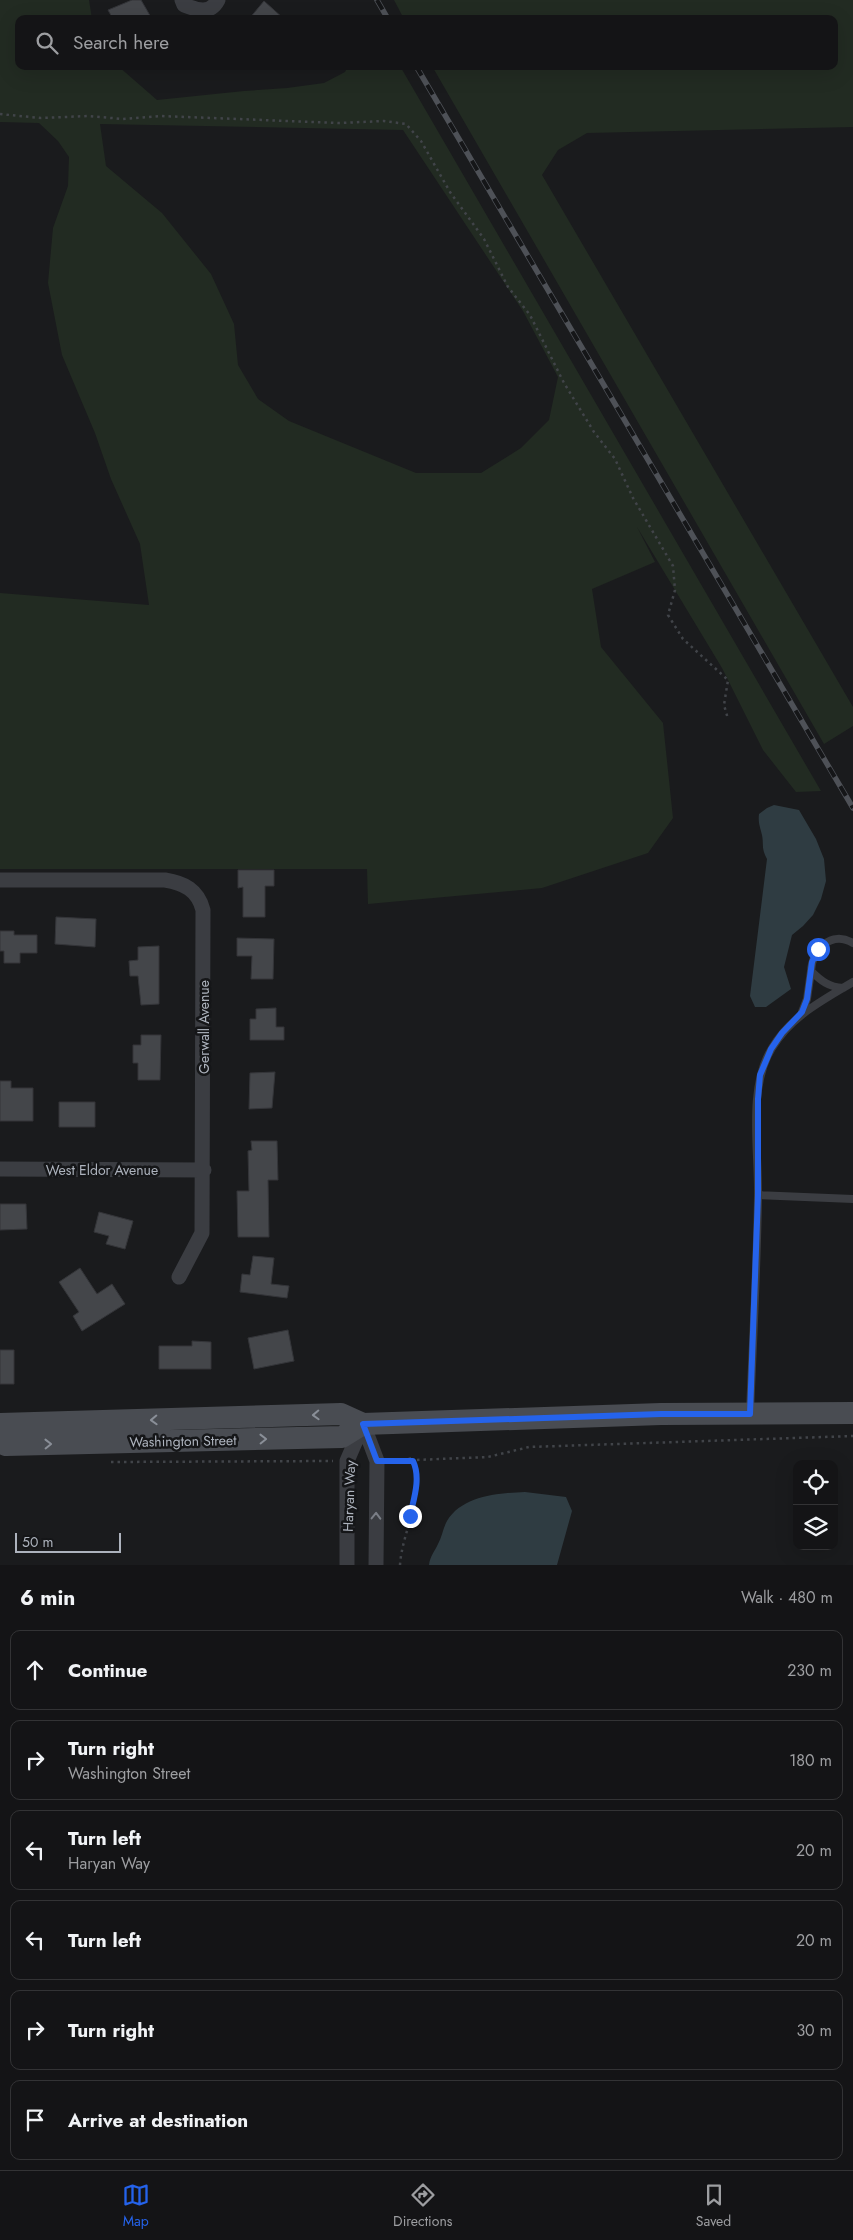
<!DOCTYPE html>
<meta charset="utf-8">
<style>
:root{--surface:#141416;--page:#212123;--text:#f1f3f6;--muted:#9d9ea1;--line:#333335;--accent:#2563eb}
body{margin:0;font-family:Jost,sans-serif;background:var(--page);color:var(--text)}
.controls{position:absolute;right:15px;bottom:15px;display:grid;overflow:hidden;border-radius:10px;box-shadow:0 5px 20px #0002}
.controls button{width:45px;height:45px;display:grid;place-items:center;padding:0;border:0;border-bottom:1px solid var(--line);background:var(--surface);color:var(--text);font:25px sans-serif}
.scale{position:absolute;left:15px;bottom:12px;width:106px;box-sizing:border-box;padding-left:5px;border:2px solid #adb3bd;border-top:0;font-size:14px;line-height:18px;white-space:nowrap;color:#adb3bd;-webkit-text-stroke:4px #151618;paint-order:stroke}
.stop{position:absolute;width:15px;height:15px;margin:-11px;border:4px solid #2563eb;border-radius:50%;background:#fff}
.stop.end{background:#2563eb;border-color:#fff;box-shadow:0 1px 5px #0008}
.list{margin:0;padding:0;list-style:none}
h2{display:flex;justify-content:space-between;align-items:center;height:65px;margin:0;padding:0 20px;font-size:21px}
h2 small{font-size:16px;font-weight:400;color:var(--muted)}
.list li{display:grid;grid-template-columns:32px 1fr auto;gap:15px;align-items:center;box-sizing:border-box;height:80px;margin:0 10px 10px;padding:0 10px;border:1px solid var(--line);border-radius:10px}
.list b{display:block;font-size:19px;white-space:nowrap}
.list p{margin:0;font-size:16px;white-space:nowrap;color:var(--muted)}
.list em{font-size:16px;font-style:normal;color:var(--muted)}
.icon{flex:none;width:28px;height:28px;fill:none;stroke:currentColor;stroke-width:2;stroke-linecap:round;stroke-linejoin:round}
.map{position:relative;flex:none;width:853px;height:1565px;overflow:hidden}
.search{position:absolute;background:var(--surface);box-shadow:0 5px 20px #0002;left:15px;right:15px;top:15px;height:55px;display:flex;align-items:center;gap:12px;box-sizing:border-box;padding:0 18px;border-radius:10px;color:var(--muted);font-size:19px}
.sheet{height:605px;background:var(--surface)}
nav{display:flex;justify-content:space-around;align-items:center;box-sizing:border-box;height:70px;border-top:1px solid var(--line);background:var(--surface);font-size:14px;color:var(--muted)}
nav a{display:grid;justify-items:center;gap:2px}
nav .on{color:var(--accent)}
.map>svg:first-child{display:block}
</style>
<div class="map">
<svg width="853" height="1565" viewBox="0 0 853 1565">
<rect width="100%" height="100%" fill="#1a1b1d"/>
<path fill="#222b22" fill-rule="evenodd" d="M0,0H89L92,19H19V66H118L157,100L244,91L287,88L324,83L345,72L348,66H400L821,791L796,792L763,750L722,668L637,527L655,562L592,589L601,647L663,723L673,818L648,853L542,888L368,904L367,869H0V593L149,605L140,544L111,479L95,433L62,355L48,283L53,228L68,186L69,157L58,141L39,123L0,122ZM100,124L403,130L523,311L558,377L549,420L521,448L481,473H416L289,421L258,399L238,365L234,324L211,274L162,213L106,166Z
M394,0H853V127L587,133L558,150L542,175L853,707V726L824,744L432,66H834V19H404Z"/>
<path fill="#2f3c42" d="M774,805L799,810L816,839L824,859L826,881L821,899L813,915L803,926L792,935L784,967L791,989L766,1007H755L750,996L767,859C761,847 764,846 762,835C760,826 758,823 759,814L767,808Z
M525,1492L566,1497L572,1511L557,1565H429C430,1556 435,1551 438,1544C442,1537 443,1528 447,1521C462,1496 498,1493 525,1492Z"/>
<path fill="#44464a" stroke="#343539" d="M132,0H141L152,19H113L108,10Z
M264,1L284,19H249Z
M238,870H274V886H265V917H243V887L238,888Z
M56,917L96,919L95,947L55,944Z
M0,931H14V935H37V953H20V963H4V951H0Z
M237,938L274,939L273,979H251L252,956H237Z
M159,946V1004L141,1005L138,976H130L129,961L138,960V947Z
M276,1008V1027H284V1040H250V1019H256V1009Z
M141,1035H161L160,1080H138V1063H133V1045H141Z
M275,1072L272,1108L249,1109L250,1073Z
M0,1081H11V1088H33V1121H0Z
M59,1102H95V1127H59Z
M251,1141H277L278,1180H268L269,1237H238L237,1191H249L248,1151L252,1150Z
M0,1204H26L27,1229L0,1230Z
M99,1212L133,1221L125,1249L106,1244L109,1236L94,1232Z
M253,1256L274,1258L271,1284L289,1286L287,1298L240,1292L242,1274L250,1275Z
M80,1268L97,1294L112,1284L125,1304L82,1331L73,1316L79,1312L59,1282Z
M288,1330L294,1361L254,1369L248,1338Z
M192,1341L211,1342V1369H159V1346H192Z
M0,1350H14V1384H0Z"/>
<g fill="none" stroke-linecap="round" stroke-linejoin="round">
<path stroke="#414449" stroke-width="2.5" stroke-dasharray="2.5 4" stroke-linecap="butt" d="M0,114L41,118L88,116L123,119L161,116L339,123L384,121L406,124L421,141L450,192L484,239L508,287L530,315L564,383L594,432L615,459L633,498L673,566L675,590L668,615L683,639L728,680L724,705L728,719
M391,1461L488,1457L529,1447L853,1436
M111,1462L333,1461
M400,1565C402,1531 427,1491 412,1458L405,1460"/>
<path stroke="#3b3d42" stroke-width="8" d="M843,988C829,987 821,981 811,971C812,950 831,930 853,943
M802,1012L807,999L811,971
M758,1195L853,1199
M750,1412C753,1340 757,1268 758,1196C759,1151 747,1088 772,1048C791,1016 822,1001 853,982"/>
<path stroke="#3b3d42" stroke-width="15" d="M182,0L184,5C197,10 210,15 218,0
M0,880H165C184,883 198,890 203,910L202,1233L179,1277
M0,1169L204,1170
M363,1424L377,1461L376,1565
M347,1565V1461L363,1424"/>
<path stroke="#494c52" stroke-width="22" d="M0,1424L341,1414L363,1424L661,1414L853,1413
M0,1443L6,1445L342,1437L363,1424"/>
<defs>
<path id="rail" d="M377,0L388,19
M416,66L853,808"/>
</defs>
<use href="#rail" stroke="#4e5157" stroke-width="5.5"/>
<use href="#rail" stroke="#151618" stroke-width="4" stroke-dasharray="11" stroke-linecap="butt"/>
</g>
<defs><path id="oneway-chevron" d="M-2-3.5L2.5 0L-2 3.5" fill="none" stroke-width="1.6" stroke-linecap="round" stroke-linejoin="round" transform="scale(1.25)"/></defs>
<g stroke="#8a8f98">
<use href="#oneway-chevron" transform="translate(316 1415) rotate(178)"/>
<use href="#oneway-chevron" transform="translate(154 1420) rotate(178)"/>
<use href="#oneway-chevron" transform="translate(263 1439) rotate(-1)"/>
<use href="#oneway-chevron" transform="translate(48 1444) rotate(-1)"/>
</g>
<use stroke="#7a7e86" href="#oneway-chevron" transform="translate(376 1516) rotate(-89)"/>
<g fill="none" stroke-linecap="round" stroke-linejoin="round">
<path stroke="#2563eb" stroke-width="6" d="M410,1516C414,1498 421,1478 413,1461H377L363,1424L661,1414H750L758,1195V1099L760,1075L771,1049L782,1033L802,1012L807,999L812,962L818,949"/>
</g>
<g text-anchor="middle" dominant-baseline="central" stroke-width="5" stroke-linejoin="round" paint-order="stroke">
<g font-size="14" fill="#adb3bd" stroke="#151618">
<text transform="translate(204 1027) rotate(-90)">Gerwall Avenue</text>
<text x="102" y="1170">West Eldor Avenue</text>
<text transform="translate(183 1441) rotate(-1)">Washington Street</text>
<text transform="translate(349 1496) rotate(-88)">Haryan Way</text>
</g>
</g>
</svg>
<div class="controls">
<button><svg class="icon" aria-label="locate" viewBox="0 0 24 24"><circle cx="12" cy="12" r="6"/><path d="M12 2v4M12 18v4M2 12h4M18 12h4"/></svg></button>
<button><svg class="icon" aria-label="layers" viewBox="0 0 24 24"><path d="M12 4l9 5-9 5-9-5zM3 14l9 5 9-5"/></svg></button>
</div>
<div class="scale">50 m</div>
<div class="stop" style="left:818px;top:949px"></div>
<div class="stop end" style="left:410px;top:1516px"></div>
<div class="search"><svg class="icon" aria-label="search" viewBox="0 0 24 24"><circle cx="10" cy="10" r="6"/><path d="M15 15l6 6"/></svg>Search here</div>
</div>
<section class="sheet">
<h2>6 min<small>Walk · 480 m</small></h2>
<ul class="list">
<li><svg class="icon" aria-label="ahead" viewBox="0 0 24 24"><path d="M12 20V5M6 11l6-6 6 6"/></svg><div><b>Continue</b></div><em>230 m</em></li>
<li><svg class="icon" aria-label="right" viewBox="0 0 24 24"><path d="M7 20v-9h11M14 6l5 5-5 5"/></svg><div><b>Turn right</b><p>Washington Street</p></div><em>180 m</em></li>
<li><svg class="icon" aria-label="left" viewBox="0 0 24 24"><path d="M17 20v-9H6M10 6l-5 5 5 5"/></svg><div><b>Turn left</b><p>Haryan Way</p></div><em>20 m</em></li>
<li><svg class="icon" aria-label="left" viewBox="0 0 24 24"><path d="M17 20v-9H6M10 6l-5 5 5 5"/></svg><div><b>Turn left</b></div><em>20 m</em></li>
<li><svg class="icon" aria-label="right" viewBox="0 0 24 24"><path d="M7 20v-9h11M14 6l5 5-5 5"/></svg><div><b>Turn right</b></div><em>30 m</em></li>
<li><svg class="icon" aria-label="arrive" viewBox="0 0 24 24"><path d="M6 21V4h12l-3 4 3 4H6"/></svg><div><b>Arrive at destination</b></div></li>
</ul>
</section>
<nav>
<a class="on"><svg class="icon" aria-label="map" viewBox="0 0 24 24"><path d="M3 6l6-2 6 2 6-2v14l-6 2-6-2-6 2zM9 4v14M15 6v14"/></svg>Map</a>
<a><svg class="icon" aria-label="directions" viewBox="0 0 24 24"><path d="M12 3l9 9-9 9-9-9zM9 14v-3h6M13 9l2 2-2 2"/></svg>Directions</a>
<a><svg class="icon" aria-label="saved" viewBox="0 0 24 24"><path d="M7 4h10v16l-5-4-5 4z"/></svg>Saved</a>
</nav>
